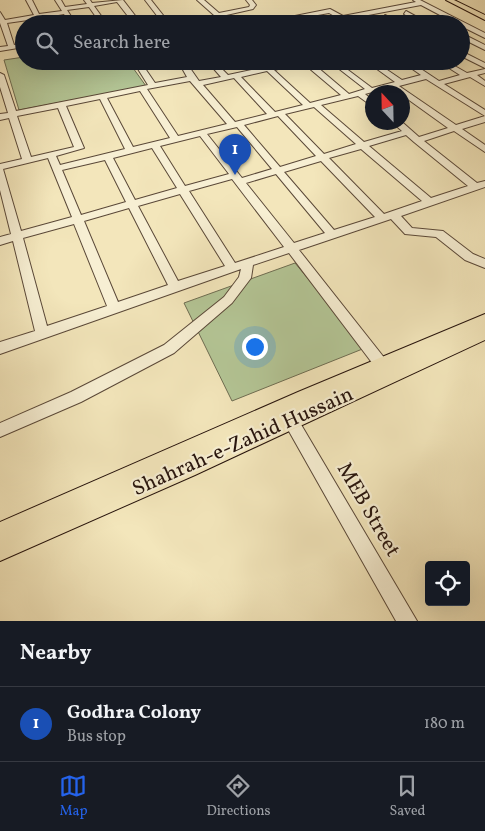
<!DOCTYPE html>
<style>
:root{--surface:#171b24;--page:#20242c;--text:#f1f3f6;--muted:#9ea1a6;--line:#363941;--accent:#2563eb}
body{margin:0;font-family:Vollkorn,serif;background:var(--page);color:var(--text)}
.controls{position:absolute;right:15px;bottom:15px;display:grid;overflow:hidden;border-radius:5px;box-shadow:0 5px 20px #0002}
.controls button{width:45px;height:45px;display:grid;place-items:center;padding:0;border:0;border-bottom:1px solid var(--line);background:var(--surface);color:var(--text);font:25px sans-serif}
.compass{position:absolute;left:365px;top:85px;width:45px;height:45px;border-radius:50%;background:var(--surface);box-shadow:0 5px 20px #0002;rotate:338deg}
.you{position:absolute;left:254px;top:346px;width:18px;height:18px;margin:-12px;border:4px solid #fff;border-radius:50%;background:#1a73e8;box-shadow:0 0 0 8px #1a73e833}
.badge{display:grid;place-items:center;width:32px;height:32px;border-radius:50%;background:var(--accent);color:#fff;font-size:16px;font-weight:700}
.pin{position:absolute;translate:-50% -41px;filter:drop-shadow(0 1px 2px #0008)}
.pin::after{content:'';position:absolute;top:26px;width:18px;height:15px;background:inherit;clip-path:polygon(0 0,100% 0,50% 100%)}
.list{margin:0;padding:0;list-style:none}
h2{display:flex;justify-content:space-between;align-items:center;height:65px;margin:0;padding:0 20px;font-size:21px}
h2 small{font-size:16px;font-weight:400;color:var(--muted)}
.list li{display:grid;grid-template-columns:32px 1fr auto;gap:15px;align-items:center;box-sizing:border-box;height:75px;padding:0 20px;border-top:1px solid var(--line)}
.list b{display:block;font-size:19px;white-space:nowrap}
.list p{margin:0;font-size:16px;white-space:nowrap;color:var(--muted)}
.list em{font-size:16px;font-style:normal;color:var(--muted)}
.icon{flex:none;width:28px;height:28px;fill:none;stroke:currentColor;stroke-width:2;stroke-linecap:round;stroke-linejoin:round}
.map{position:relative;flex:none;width:485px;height:621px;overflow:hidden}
.search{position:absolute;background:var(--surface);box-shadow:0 5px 20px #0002;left:15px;right:15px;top:15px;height:55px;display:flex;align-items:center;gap:12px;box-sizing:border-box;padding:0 18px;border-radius:28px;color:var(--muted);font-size:19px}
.sheet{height:140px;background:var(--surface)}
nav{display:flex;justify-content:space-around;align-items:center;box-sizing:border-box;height:70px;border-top:1px solid var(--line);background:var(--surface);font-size:14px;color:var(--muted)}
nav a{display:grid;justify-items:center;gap:2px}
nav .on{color:var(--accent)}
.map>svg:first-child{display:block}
</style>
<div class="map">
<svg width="485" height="621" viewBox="0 0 485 621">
<rect width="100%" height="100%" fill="#f3e6bb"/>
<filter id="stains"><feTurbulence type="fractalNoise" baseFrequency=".004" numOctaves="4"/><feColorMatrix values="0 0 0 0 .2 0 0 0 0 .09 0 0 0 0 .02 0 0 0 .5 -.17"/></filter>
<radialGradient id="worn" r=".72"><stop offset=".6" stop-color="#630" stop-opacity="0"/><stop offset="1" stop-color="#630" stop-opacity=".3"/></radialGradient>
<path fill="#b4c696" stroke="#6e6d52" d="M24,57V61H128L146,86L19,110L4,60Z
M295,263L365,348L232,401L184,303Z"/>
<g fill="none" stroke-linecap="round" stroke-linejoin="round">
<defs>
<path id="minor" d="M26,0H32L39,14L62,11L55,0H61L65,7L87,4L84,0H90L92,3L123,0L140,22L158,17L145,0H151L170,24H164L161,20L149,24H134L117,2L94,6L107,24H101L89,7L67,10L76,24H70L64,14L41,18L44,24H38L35,19L7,23L14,45L24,43V47L0,51V47L8,46L0,23V12L5,20L34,15Z
M197,0H204L219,13L249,7L250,5L246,0H252L256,5L253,9L222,16L231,24H224Z
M413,0H420L485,33V38L461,26V24H457L421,5L321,24H307L336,17L329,13L273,23L270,21L330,9L343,16L416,2Z
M406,11L428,23L429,24H421L404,14Z
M385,15L387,16L400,24H392L383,18Z
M461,33L485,45V50L461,38Z
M461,51L485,63V68L461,56Z
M133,61H140L155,83L187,77L178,61H185L199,81L221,77L207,61H214L228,75L293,61H310L349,94L365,89L329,61H336L372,88L395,82L366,61H374L402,80L421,75L401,61H409L439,81L460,75L438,61H446L467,73L485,69V73L477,75L485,81V86L470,77L444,84L485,110V116L426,79L399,86L456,125L485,116V122L462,129L485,145V152L454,131L424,141L477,183L485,181V187L401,216L412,228L443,231L473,254L485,259V268L465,260L436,237L405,234L391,219L299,250L386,360L388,364L386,368L381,370L376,368L289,253L253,265L251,278L232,303L174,353L81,402L0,437V423L71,392L164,345L224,297L239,277L241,269L0,354V342L35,331L13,241L0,245V237L11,234L0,190V164L22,159L9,118L0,120V114L8,113L0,87V73L4,75L16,111L148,85ZM303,63L341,95L310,103L274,70ZM267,71L303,105L275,112L241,77ZM234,78L267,114L235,122L203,85ZM190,81L227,124L178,136L147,89ZM391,87L399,92H402V95L448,128L419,137L402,122H392L402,131L364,142L321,105L358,96L372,106V100L365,94ZM140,91L170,138L133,147L107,98ZM100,99L125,149L60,165L56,156L84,148L66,106ZM314,107L356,144L324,154L285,114ZM58,108L74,147L31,157L17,116ZM278,116L316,156L280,167L244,125ZM237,127L272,169L242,178L207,134ZM406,135L414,142L468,186L431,198L369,146ZM200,136L229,174L185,186L160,146ZM152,148L177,188L135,200L113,158ZM361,149L422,201L384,214L329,158ZM48,158L72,217L21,231L3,169ZM105,160L126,202L81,215L62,170ZM321,161L375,217L334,230L284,172ZM276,174L325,233L294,243L246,183ZM232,179L284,247L235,263L189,191ZM180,194L225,266L178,281L138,206ZM129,208L168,285L118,302L84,221ZM74,224L107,306L47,326L23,238Z
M291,414L296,416L417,621H396L286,426L284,421L286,416Z"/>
<path id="major" d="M446,0H454L485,15V20Z
M485,314V340L195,475L0,561V522L298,392ZM443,345L181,461L172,465Z"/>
</defs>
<use href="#minor" stroke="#5a4838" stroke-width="2"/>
<use href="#major" stroke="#27140d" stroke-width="2"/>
<use href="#minor" fill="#f7efd3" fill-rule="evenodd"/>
<use href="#major" fill="#f3e6bb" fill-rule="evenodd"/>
</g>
<g text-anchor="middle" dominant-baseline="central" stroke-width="4.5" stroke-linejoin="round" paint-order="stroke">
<g font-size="21" fill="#27140d" stroke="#f7efd3">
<text transform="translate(243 442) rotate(-24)">Shahrah-e-Zahid Hussain</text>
<text transform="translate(368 510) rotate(60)">MEB Street</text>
</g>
</g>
<rect width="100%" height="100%" filter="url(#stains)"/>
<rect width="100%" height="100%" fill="url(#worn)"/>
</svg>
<div class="controls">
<button><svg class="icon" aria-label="locate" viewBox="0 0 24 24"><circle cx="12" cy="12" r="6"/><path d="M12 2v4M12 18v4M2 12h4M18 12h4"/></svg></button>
</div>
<svg class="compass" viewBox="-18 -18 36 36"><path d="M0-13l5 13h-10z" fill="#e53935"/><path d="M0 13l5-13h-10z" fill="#9ea1a6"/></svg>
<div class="you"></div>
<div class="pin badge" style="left:235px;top:175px;background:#1a4fb4">1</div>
<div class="search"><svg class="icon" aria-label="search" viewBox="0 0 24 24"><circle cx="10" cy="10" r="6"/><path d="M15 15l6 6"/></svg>Search here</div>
</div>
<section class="sheet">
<h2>Nearby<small></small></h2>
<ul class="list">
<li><span class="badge" style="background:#1a4fb4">1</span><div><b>Godhra Colony</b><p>Bus stop</p></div><em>180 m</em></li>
</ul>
</section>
<nav>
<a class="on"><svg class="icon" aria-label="map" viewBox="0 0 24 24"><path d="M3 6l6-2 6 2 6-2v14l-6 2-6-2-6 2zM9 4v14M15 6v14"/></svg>Map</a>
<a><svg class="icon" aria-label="directions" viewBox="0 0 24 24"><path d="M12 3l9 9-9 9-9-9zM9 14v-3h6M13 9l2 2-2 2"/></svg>Directions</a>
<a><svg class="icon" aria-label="saved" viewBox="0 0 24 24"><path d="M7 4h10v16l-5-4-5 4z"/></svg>Saved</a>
</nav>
